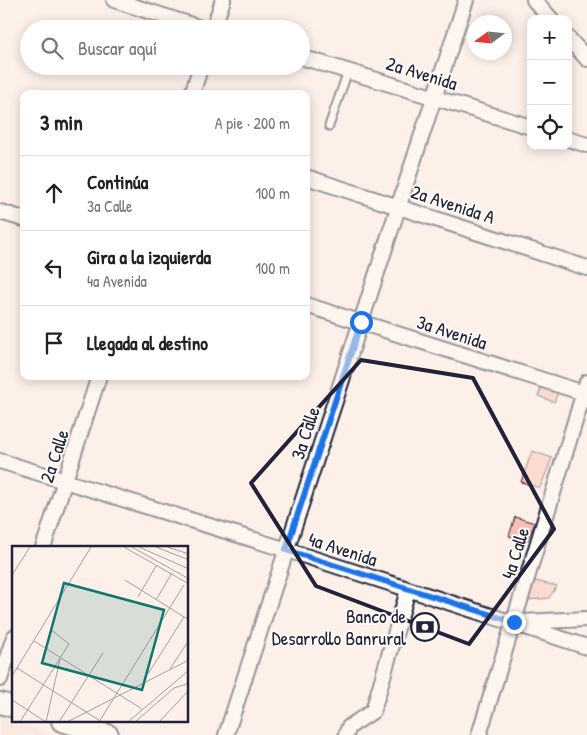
<!DOCTYPE html>
<html lang="es">
<meta charset="utf-8">
<style>
:root{--surface:#fff;--page:#f6f6f6;--text:#222;--muted:#767676;--line:#e0e0e0}
body{margin:0;font-family:"Patrick Hand",sans-serif;background:var(--page);color:var(--text)}
.controls{position:absolute;right:15px;top:15px;display:grid;overflow:hidden;border-radius:10px;box-shadow:0 2px 12px #0003}
.controls button{width:45px;height:45px;display:grid;place-items:center;padding:0;border:0;border-bottom:1px solid var(--line);background:var(--surface);color:var(--text);font:25px sans-serif}
.compass{position:absolute;left:467px;top:15px;width:45px;height:45px;border-radius:50%;background:var(--surface);box-shadow:0 2px 12px #0003;rotate:255deg}
.stop{position:absolute;width:15px;height:15px;margin:-11px;border:4px solid #1a73e8;border-radius:50%;background:#fff}
.stop.end{background:#1a73e8;border-color:#fff;box-shadow:0 1px 5px #0008}
.list{margin:0;padding:0;list-style:none}
h2{display:flex;justify-content:space-between;align-items:center;height:65px;margin:0;padding:0 20px;font-size:21px}
h2 small{font-size:16px;font-weight:400;color:var(--muted)}
.list li{display:grid;grid-template-columns:32px 1fr auto;gap:15px;align-items:center;box-sizing:border-box;height:75px;padding:0 20px;border-top:1px solid var(--line)}
.list b{display:block;font-size:19px;white-space:nowrap}
.list p{margin:0;font-size:16px;white-space:nowrap;color:var(--muted)}
.list em{font-size:16px;font-style:normal;color:var(--muted)}
.icon{flex:none;width:28px;height:28px;fill:none;stroke:currentColor;stroke-width:2;stroke-linecap:round;stroke-linejoin:round}
.map{position:relative;flex:none;width:587px;height:735px;overflow:hidden}
.search{position:absolute;background:var(--surface);box-shadow:0 2px 12px #0003;left:20px;top:20px;width:290px;height:55px;display:flex;align-items:center;gap:12px;box-sizing:border-box;padding:0 18px;border-radius:28px;color:var(--muted);font-size:19px}
.panel{position:absolute;background:var(--surface);box-shadow:0 2px 12px #0003;left:20px;top:90px;width:290px;height:290px;border-radius:10px}
.map>svg:first-child{display:block}
</style>
<div class="map">
<svg width="587" height="735" viewBox="0 0 587 735">
<rect width="100%" height="100%" fill="#fcf0e9"/>
<filter id="ink" filterUnits="userSpaceOnUse"><feTurbulence type="fractalNoise" baseFrequency=".02" numOctaves="2"/><feDisplacementMap in="SourceGraphic" scale="10" xChannelSelector="R" yChannelSelector="G"/><feConvolveMatrix kernelMatrix="1 2 1 2 8 2 1 2 1" color-interpolation-filters="sRGB"/></filter>
<g filter="url(#ink)">
<path fill="#fbe1d8" d="M0,717L54,734L57,735H0Z"/>
<path fill="#fabfb2" stroke="#22223b" d="M544,382L560,388L554,402L538,396Z
M532,451L552,458L540,488L521,482Z
M515,517L535,523L527,541L509,536Z
M535,581L557,586L549,598L528,600Z"/>
<g fill="none" stroke-linecap="round" stroke-linejoin="round">
<defs>
<path id="lane" d="M329,126L348,71"/>
<path id="street" d="M114,0L204,29
M534,0L551,19
M213,29L223,0
M568,38L587,59
M301,57L531,127
M192,94L201,66
M568,139L587,145
M306,177L587,268
M0,212L24,219
M306,305L587,394
M0,461L287,550L587,647
M43,548L99,376
M522,622L587,619
M0,679L14,637
M226,735L466,0
M346,735L349,727L373,711L408,590
M479,735L587,382"/>
<path id="secondary" d="M0,703L14,707
M62,721L108,735"/>
</defs>
<use href="#lane" stroke="#22223b" stroke-width="11"/>
<use href="#street" stroke="#22223b" stroke-width="18"/>
<use href="#secondary" stroke="#22223b" stroke-width="24"/>
<use href="#lane" stroke="#fdfcf7" stroke-width="7"/>
<use href="#street" stroke="#fdfcf7" stroke-width="14"/>
<use href="#secondary" stroke="#fdfcf7" stroke-width="20"/>
</g>
</g>
<g fill="none" stroke-linecap="round" stroke-linejoin="round" filter="url(#ink)">
<path stroke="#1a73e8" stroke-width="6" d="M361,322L286,550L514,622"/>
</g>
<path d="M0 0H587V735H0ZM361,360L473,378L554,529L469,644L316,586L251,483Z" fill="#fcf0e9" fill-opacity=".55" fill-rule="evenodd"/>
<path fill="none" stroke="#22223b" stroke-width="4" stroke-linejoin="round" d="M361,360L473,378L554,529L469,644L316,586L251,483Z"/>
<defs>
<symbol id="bank-ring" viewBox="-11 -11 22 22"><circle r="9.5" fill="#fdfcf7" stroke="#22223b" stroke-width="1.5"/><path d="M-6-4H6V4H-6ZM0-2.3a2.3 2.3 0 1 0 0 4.6a2.3 2.3 0 1 0 0-4.6Z" fill="#22223b"/></symbol>
</defs>
<g fill-rule="evenodd">
<use href="#bank-ring" x="409" y="611" width="32" height="32"/>
</g>
<g text-anchor="middle" dominant-baseline="central" stroke-width="4" stroke-linejoin="round" paint-order="stroke">
<g font-size="19" fill="#22223b" stroke="#fdfcf7">
<text transform="translate(422 73) rotate(17)">2a Avenida</text>
<text transform="translate(453 204) rotate(18)">2a Avenida A</text>
<text transform="translate(452 332) rotate(18)">3a Avenida</text>
<text transform="translate(305 433) rotate(-72)">3a Calle</text>
<text transform="translate(54 456) rotate(-72)">2a Calle</text>
<text transform="translate(343 549) rotate(18)">4a Avenida</text>
<text transform="translate(515 553) rotate(-73)">4a Calle</text>
</g>
<g font-size="19" fill="#22223b" stroke="#fdfcf7" text-anchor="end">
<text x="406" y="616">Banco de<tspan x="406" dy="22">Desarrollo Banrural</tspan></text>
</g>
</g>
<g transform="translate(12 546)">
<rect width="176" height="176" fill="#fcf0e9"/>
<path fill="none" stroke="#a59ea3" stroke-width="1" d="M112,1L177,38M120,1L177,33M127,1L177,23M144,1L177,14M155,1L177,8M0,29L18,1M113,34L177,74M126,51L144,20M144,54L160,27M22,95L130,163M5,122L90,176M158,123L177,94M136,128L172,71M0,130L79,1M0,154L34,176M8,176L57,98L38,83M34,176L48,113M47,176L91,107M55,176L175,115M87,176L172,39M116,176L177,124M123,176L162,142L177,137M147,176L177,144"/>
<path fill="#0f766e" fill-opacity="0.15" stroke="#0f766e" stroke-width="2.5" d="M52,37L152,64L130,144L30,117Z"/>
<rect width="176" height="176" fill="none" stroke="#22223b" stroke-width="2.5"/>
</g>
</svg>
<div class="controls">
<button>+</button>
<button>−</button>
<button><svg class="icon" aria-label="locate" viewBox="0 0 24 24"><circle cx="12" cy="12" r="6"/><path d="M12 2v4M12 18v4M2 12h4M18 12h4"/></svg></button>
</div>
<svg class="compass" viewBox="-18 -18 36 36"><path d="M0-13l5 13h-10z" fill="#e53935"/><path d="M0 13l5-13h-10z" fill="#767676"/></svg>
<div class="stop" style="left:361px;top:322px"></div>
<div class="stop end" style="left:514px;top:622px"></div>
<div class="search"><svg class="icon" aria-label="search" viewBox="0 0 24 24"><circle cx="10" cy="10" r="6"/><path d="M15 15l6 6"/></svg>Buscar aquí</div>
<section class="panel">
<h2>3 min<small>A pie · 200 m</small></h2>
<ul class="list">
<li><svg class="icon" aria-label="ahead" viewBox="0 0 24 24"><path d="M12 20V5M6 11l6-6 6 6"/></svg><div><b>Continúa</b><p>3a Calle</p></div><em>100 m</em></li>
<li><svg class="icon" aria-label="left" viewBox="0 0 24 24"><path d="M17 20v-9H6M10 6l-5 5 5 5"/></svg><div><b>Gira a la izquierda</b><p>4a Avenida</p></div><em>100 m</em></li>
<li><svg class="icon" aria-label="arrive" viewBox="0 0 24 24"><path d="M6 21V4h12l-3 4 3 4H6"/></svg><div><b>Llegada al destino</b></div></li>
</ul>
</section>
</div>
